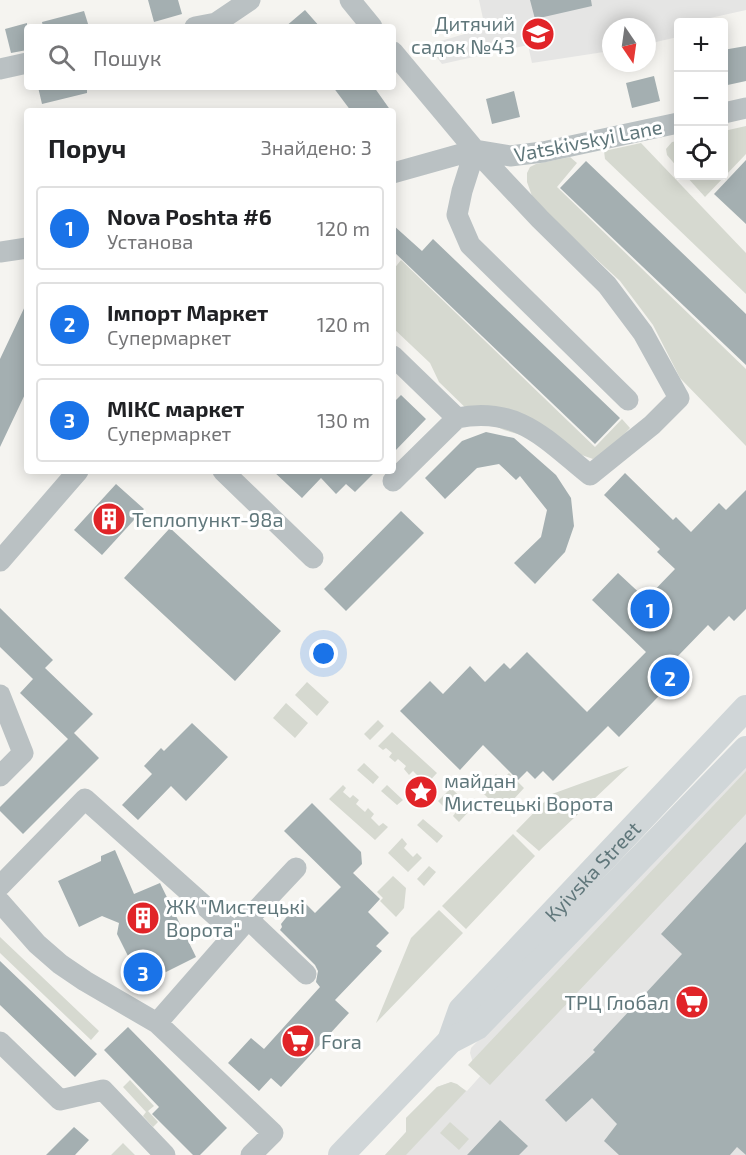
<!DOCTYPE html>
<html lang="uk">
<meta charset="utf-8">
<style>
:root{--surface:#fff;--page:#f2f2f2;--text:#202124;--muted:#757577;--line:#e0e0e0;--accent:#1a73e8}
body{margin:0;font-family:"Exo 2",sans-serif;background:var(--page);color:var(--text)}
.controls{position:absolute;right:18px;top:18px;display:grid;overflow:hidden;border-radius:6px;box-shadow:0 3px 15px #0003}
.controls button{width:54px;height:54px;display:grid;place-items:center;padding:0;border:0;border-bottom:2px solid var(--line);background:var(--surface);color:var(--text);font:30px sans-serif}
.compass{position:absolute;left:602px;top:18px;width:54px;height:54px;border-radius:50%;background:var(--surface);box-shadow:0 3px 15px #0003;rotate:167deg}
.you{position:absolute;left:324px;top:654px;width:21px;height:21px;margin:-15px;border:4px solid #fff;border-radius:50%;background:#1a73e8;box-shadow:0 0 0 9px #1a73e833}
.badge{display:grid;place-items:center;width:39px;height:39px;border-radius:50%;background:var(--accent);color:#fff;font-size:20px;font-weight:700}
.pin{position:absolute;translate:-50% -50%;border:3px solid #fff;box-shadow:0 2px 6px #0006}
.list{margin:0;padding:0;list-style:none}
h2{display:flex;justify-content:space-between;align-items:center;height:78px;margin:0;padding:0 24px;font-size:26px}
h2 small{font-size:20px;font-weight:400;color:var(--muted)}
.list li{display:grid;grid-template-columns:39px 1fr auto;gap:18px;align-items:center;box-sizing:border-box;height:84px;margin:0 12px 12px;padding:0 12px;border:2px solid var(--line);border-radius:6px}
.list b{display:block;font-size:22px;white-space:nowrap}
.list p{margin:0;font-size:20px;white-space:nowrap;color:var(--muted)}
.list em{font-size:20px;font-style:normal;color:var(--muted)}
.icon{flex:none;width:33px;height:33px;fill:none;stroke:currentColor;stroke-width:2;stroke-linecap:round;stroke-linejoin:round}
.map{position:relative;flex:none;width:746px;height:1155px;overflow:hidden}
.search{position:absolute;background:var(--surface);box-shadow:0 3px 15px #0003;left:24px;top:24px;width:372px;height:66px;display:flex;align-items:center;gap:15px;box-sizing:border-box;padding:0 21px;border-radius:6px;color:var(--muted);font-size:22px}
.panel{position:absolute;background:var(--surface);box-shadow:0 3px 15px #0003;left:24px;top:108px;width:372px;height:366px;border-radius:6px}
.map>svg:first-child{display:block}
</style>
<div class="map">
<svg width="746" height="1155" viewBox="0 0 746 1155">
<rect width="100%" height="100%" fill="#f5f4f0"/>
<path fill="#e5e5e4" d="M479,0H746V10L692,22H678V37L647,44V27H611V51L604,52L532,63L528,45L442,64L427,45L485,28Z
M746,763V1155H385L406,1132V1118L437,1087L451,1082L467,1091L484,1072L473,1063L470,1053L471,1048Z"/>
<path fill="#d6d9d0" d="M746,126V154L705,197L686,176H724V131Z
M678,141V168L667,155L666,149L672,142Z
M641,143L746,253V294L605,159L604,151Z
M570,157L577,163L557,187L746,369V446L680,378L653,325L620,281L556,222L532,196L527,182V173L530,167L536,164Z
M401,260L595,447L622,419L630,428L607,453L593,459L545,442L504,430L475,417L439,382L430,363L393,328V270Z
M307,682L329,702L317,716L295,695Z
M286,703L308,723L295,738L273,718Z
M378,720L384,726L370,740L364,734Z
M392,732L437,773L423,788L417,782L420,778L413,771L409,775L404,769L406,766L398,759L395,762L389,757L392,753L386,748L383,750L378,746Z
M364,763L379,777L373,784L357,770Z
M629,766L539,851L516,831L552,794Z
M746,771V814L490,1085L468,1065Z
M509,773L524,788L513,800L493,803L480,790L496,774L502,780Z
M343,785L346,788L343,792L350,798L353,795L359,800L356,804L365,812L368,808L374,814L371,818L379,826L383,823L388,827L375,840L329,799Z
M387,785L403,800L397,805L381,791Z
M451,788L472,808L459,822L453,816L456,812L448,805L445,808L438,801Z
M423,819L443,836L437,843L417,825Z
M513,834L535,856L466,929L442,906Z
M402,838L407,844L404,848L413,857L417,853L422,858L408,872L388,853Z
M429,866L436,872L424,886L417,879Z
M393,876L406,888L404,908L396,917L380,901L383,898L377,892Z
M439,910L463,933L376,1023L411,938Z
M0,937L99,1031L91,1040L0,953Z
M130,1080L154,1106L148,1111L158,1122L153,1127L143,1116L146,1112L123,1087Z
M451,1082L457,1084L466,1091L406,1155H385L406,1132V1118L437,1087Z
M450,1122L469,1139L459,1150L440,1133Z
M123,1143L135,1155H111Z"/>
<path fill="#a4afb1" d="M148,0H178L182,14L154,22Z
M530,0H591L592,6L535,19Z
M305,10L320,27H285Z
M84,11L89,27H43L42,22Z
M27,23V50L11,53L5,29Z
M746,46V81L723,86V50Z
M654,76L660,101L632,108L626,83Z
M38,87H87V93L42,104Z
M333,87H374L391,111H351Z
M514,91L520,117L492,124L486,99Z
M746,160V224L714,194Z
M586,161L746,314V365L560,188Z
M393,225L422,251L433,239L620,418L595,444L393,251Z
M27,302V390L0,447V359Z
M401,395L426,419L393,453V403Z
M486,432L514,438L556,475L571,498L574,526L565,552L535,584L514,563L541,537L547,510L520,476L516,480L499,464L477,468L445,499L425,478L462,441Z
M273,471H376L355,492L346,484L336,494L321,478L302,498Z
M625,473L673,520L676,517L691,532L719,503L726,510L746,490V609L734,621L729,616L714,631L708,625L678,656L688,666L619,737L608,726L553,781L543,771L535,779L527,771L518,780L483,745L460,770L400,711L430,681L443,694L470,666L485,682L504,663L510,669L527,652L587,712L646,652L592,600L618,573L646,599L675,569L657,552L660,549L604,495Z
M116,484L144,509L102,555L74,530Z
M401,511L424,533L346,611L324,589Z
M170,528L281,631L235,681L124,578Z
M0,608L53,660L45,668L93,714L68,739L20,693L33,679L0,647Z
M192,723L228,757L186,801L171,786L138,820L122,805L152,774L144,766L161,748L164,751Z
M74,733L99,758L23,834L0,811V807Z
M312,803L361,852L362,864L353,873L380,899L368,912L389,933L376,946L382,951L335,1000L349,1013L281,1087L271,1078L259,1091L228,1063L251,1038L264,1049L320,987L316,982L318,971L315,965L280,930L282,927L281,924L301,899L315,913L341,887L284,831Z
M746,842V1155L737,1147L730,1155H619L604,1141L617,1124L592,1098L566,1122L545,1100L595,1052L593,1050L682,954L661,934Z
M115,850L134,894L160,883L196,957L142,984L117,934L119,923L102,916L79,927L58,881L101,861V856Z
M0,961L97,1054L75,1077L0,1005Z
M128,1027L227,1128L200,1155H193L152,1114L159,1107L104,1050Z
M500,1120L528,1146L519,1155H467Z
M74,1127L89,1140L75,1155H46Z"/>
<g fill="none" stroke-linecap="round" stroke-linejoin="round">
<path stroke="#bac1c3" stroke-width="21" d="M350,0L372,27
M195,27L216,23L250,0
M393,52L475,150L540,219L607,285L643,333L679,398L652,425L590,475C545,439 519,406 457,418L393,356
M0,69L27,63
M724,113L746,108
M475,150L462,191L457,215L470,245L628,400
M393,173L475,150L510,156L543,152L678,123
M0,252L27,248
M223,471L313,558
M393,481L457,418
M0,561L78,471
M0,695L23,753L0,776
M0,886L85,799L235,933
M0,902L37,944L60,964L85,981L157,1023L273,1133L251,1155
M248,919L296,868
M157,1023L248,919L306,974
M0,1042L60,1100L103,1090L165,1155"/>
<g stroke="#d0d6d8" stroke-width="26">
<path id="s1" d="M450,1041L461,1010L746,708"/>
<path d="M341,1155L450,1041L477,1027L746,749"/>
</g>
</g>
<defs>
<symbol id="school-disc" viewBox="-11 -11 22 22"><circle r="9.5" fill="#e12428" stroke="#fff"/><path d="M0-5L7-2L0 1L-7-2ZM-4 1L0 2.5L4 1V4Q0 6-4 4Z" fill="#fff"/></symbol>
<symbol id="building-disc" viewBox="-11 -11 22 22"><circle r="9.5" fill="#e12428" stroke="#fff"/><path d="M-4-6H4V6H1V3H-1V6H-4ZM-2.5-4.3h1.7v1.8h-1.7ZM.8-4.3h1.7v1.8H.8ZM-2.5-1h1.7V.8h-1.7ZM.8-1h1.7V.8H.8Z" fill="#fff"/></symbol>
<symbol id="sight-disc" viewBox="-11 -11 22 22"><circle r="9.5" fill="#e12428" stroke="#fff"/><path d="M0-6L1.8-2.2L6-1.7L2.9 1.2L3.7 5.4L0 3.3L-3.7 5.4L-2.9 1.2L-6-1.7L-1.8-2.2Z" fill="#fff"/></symbol>
<symbol id="supermarket-disc" viewBox="-11 -11 22 22"><circle r="9.5" fill="#e12428" stroke="#fff"/><path d="M-6-5.5h2.5l.6 2H6L4.5 2H-2.5L-4.4-4H-6ZM-1.5 3.2a1.3 1.3 0 1 0 .1 0ZM3 3.2a1.3 1.3 0 1 0 .1 0Z" fill="#fff"/></symbol>
</defs>
<g fill-rule="evenodd">
<use href="#school-disc" x="519" y="15" width="38" height="38"/>
<use href="#building-disc" x="90" y="500" width="38" height="38"/>
<use href="#sight-disc" x="402" y="773" width="38" height="38"/>
<use href="#building-disc" x="124" y="899" width="38" height="38"/>
<use href="#supermarket-disc" x="673" y="983" width="38" height="38"/>
<use href="#supermarket-disc" x="279" y="1022" width="38" height="38"/>
</g>
<g text-anchor="middle" dominant-baseline="central" stroke-width="6" stroke-linejoin="round" paint-order="stroke">
<g font-size="20" fill="#60777b" stroke="#fff" text-anchor="start">
<text x="515" y="23" text-anchor="end">Дитячий<tspan x="515" dy="23">садок №43</tspan></text>
<text x="132" y="519">Теплопункт-98а</text>
<text x="444" y="780">майдан<tspan x="444" dy="23">Мистецькі Ворота</tspan></text>
<text x="166" y="906">ЖК "Мистецькі<tspan x="166" dy="23">Ворота"</tspan></text>
<text x="669" y="1002" text-anchor="end">ТРЦ Глобал</text>
<text x="321" y="1041">Fora</text>
</g>
<g font-size="20" fill="#60777b" stroke="#fff">
<text transform="translate(588 140) rotate(-11)">Vatskivskyi Lane</text>
<text stroke="none"><textPath href="#s1" startOffset="224">Kyivska Street</textPath></text>
</g>
</g>
</svg>
<div class="controls">
<button>+</button>
<button>−</button>
<button><svg class="icon" aria-label="locate" viewBox="0 0 24 24"><circle cx="12" cy="12" r="6"/><path d="M12 2v4M12 18v4M2 12h4M18 12h4"/></svg></button>
</div>
<svg class="compass" viewBox="-18 -18 36 36"><path d="M0-13l5 13h-10z" fill="#e53935"/><path d="M0 13l5-13h-10z" fill="#757577"/></svg>
<div class="you"></div>
<div class="pin badge" style="left:650px;top:609px">1</div>
<div class="pin badge" style="left:670px;top:677px">2</div>
<div class="pin badge" style="left:143px;top:972px">3</div>
<div class="search"><svg class="icon" aria-label="search" viewBox="0 0 24 24"><circle cx="10" cy="10" r="6"/><path d="M15 15l6 6"/></svg>Пошук</div>
<section class="panel">
<h2>Поруч<small>Знайдено: 3</small></h2>
<ul class="list">
<li><span class="badge">1</span><div><b>Nova Poshta #6</b><p>Установа</p></div><em>120 m</em></li>
<li><span class="badge">2</span><div><b>Імпорт Маркет</b><p>Супермаркет</p></div><em>120 m</em></li>
<li><span class="badge">3</span><div><b>МІКС маркет</b><p>Супермаркет</p></div><em>130 m</em></li>
</ul>
</section>
</div>
